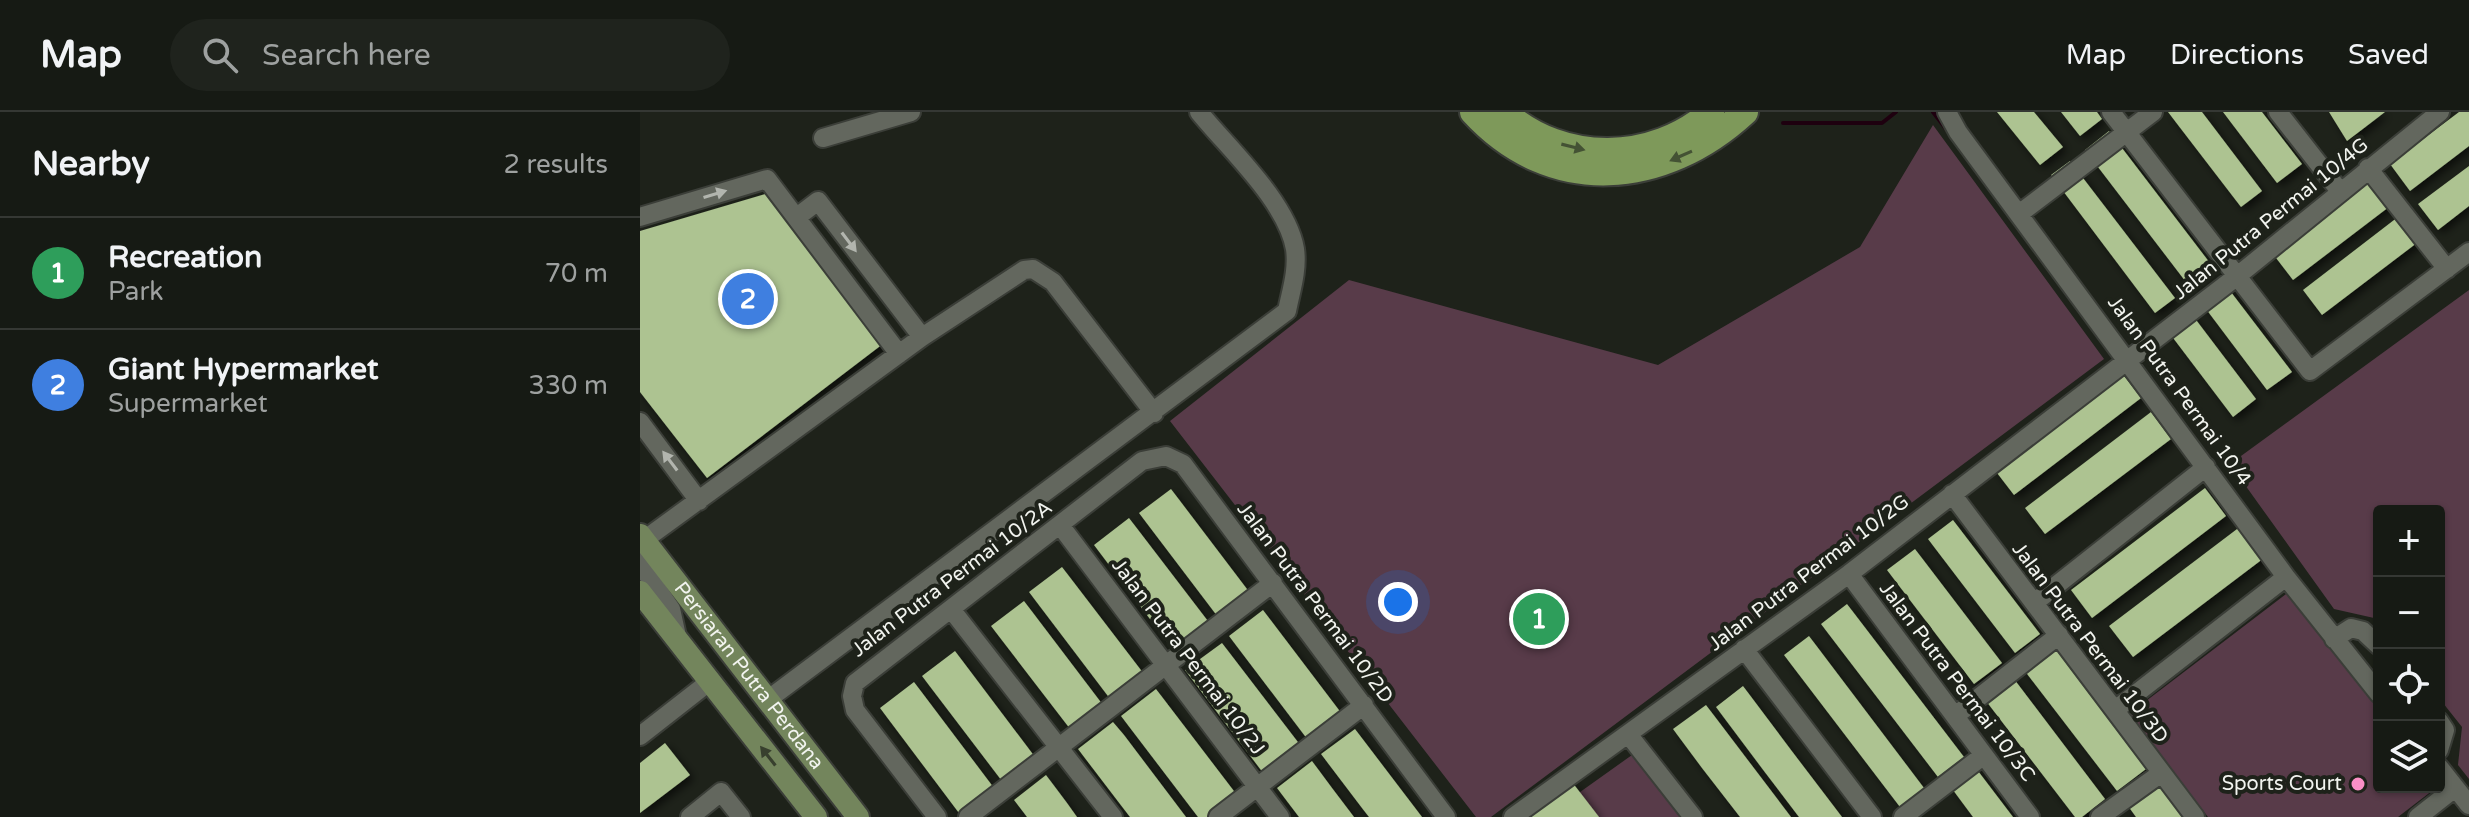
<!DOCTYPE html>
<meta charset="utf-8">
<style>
:root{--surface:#161a14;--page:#1f231d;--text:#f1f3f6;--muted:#9ea1a0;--line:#353834;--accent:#d93025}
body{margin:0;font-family:"Varela Round",sans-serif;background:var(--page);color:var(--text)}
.controls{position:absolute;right:24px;bottom:24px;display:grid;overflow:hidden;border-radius:8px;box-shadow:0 2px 6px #0004}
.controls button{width:72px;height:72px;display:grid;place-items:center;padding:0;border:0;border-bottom:2px solid var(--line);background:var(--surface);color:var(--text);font:40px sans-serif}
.you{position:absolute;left:758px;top:490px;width:28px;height:28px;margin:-20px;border:6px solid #fff;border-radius:50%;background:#1a73e8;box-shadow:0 0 0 12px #1a73e833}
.badge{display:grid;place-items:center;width:52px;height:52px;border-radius:50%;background:var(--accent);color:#fff;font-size:26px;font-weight:700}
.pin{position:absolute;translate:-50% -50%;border:4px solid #fff;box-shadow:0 2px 8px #0006}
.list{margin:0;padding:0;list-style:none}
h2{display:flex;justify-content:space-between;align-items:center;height:104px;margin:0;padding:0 32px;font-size:34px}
h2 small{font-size:26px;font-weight:400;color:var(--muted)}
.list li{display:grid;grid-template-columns:52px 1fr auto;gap:24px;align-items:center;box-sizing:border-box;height:112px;padding:0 32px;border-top:2px solid var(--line)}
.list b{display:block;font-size:30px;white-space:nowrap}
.list p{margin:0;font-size:26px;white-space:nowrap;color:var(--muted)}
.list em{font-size:26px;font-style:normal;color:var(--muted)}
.icon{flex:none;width:44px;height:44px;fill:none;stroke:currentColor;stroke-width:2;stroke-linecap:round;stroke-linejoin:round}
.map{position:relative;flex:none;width:1829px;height:705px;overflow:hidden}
header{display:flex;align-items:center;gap:48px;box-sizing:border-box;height:112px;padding:0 40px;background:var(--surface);border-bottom:2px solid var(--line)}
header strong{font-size:38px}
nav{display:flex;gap:44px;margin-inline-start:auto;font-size:28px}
.search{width:560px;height:72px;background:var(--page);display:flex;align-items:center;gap:20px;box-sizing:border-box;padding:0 28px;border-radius:44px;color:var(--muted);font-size:30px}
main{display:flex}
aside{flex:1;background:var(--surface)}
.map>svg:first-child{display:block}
</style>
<header>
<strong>Map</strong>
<div class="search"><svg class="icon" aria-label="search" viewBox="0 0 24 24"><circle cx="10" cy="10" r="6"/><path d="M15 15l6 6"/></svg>Search here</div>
<nav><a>Map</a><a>Directions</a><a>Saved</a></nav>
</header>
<main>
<aside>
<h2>Nearby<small>2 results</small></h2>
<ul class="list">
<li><span class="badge" style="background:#2e9e5b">1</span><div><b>Recreation</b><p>Park</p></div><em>70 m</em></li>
<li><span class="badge" style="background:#3f7fe0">2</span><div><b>Giant Hypermarket</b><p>Supermarket</p></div><em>330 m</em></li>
</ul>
</aside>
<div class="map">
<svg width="1829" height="705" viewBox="0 0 1829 705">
<defs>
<filter id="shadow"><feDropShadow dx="4" dy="4" stdDeviation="4" flood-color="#0009"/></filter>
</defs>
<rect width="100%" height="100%" fill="#1e221a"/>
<path fill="#583b49" d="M1293,13L1464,247L851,705H836L530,309L709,168L1018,253L1220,135Z
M1829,178V667L1818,653L1822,615L1799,586V399H1739V513L1734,506L1694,497L1590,352Z
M1650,479L1739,597V675H1797L1758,705H1568L1489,602Z
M992,643L1041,705H905Z"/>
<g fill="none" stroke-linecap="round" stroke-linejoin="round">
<path stroke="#1e000f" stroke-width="4" d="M1293,0L1310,22
M1143,11H1242L1256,0"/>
</g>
<path fill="#adc391" filter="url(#shadow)" d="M1357,0H1394L1423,35L1400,53Z
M1421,0H1457L1462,7L1440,24Z
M1528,0H1562L1622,79L1601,95Z
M1583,0H1622L1662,52L1637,71Z
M1689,0H1745L1707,29Z
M1819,0H1829V34L1770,79L1750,52Z
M1469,19L1573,155L1549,174L1445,38Z
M1430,49L1535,186L1515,201L1411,63Z
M1829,54V94L1798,118L1778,92Z
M1738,62L1758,88L1653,168L1633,142Z
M132,80L248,228L67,366L0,280V119Z
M1767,98L1786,124L1682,203L1663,178Z
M1581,167L1652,260L1627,278L1557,185Z
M1544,192L1616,287L1593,305L1521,210Z
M1481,260L1501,286L1374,383L1354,357Z
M1511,300L1531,327L1405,422L1385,396Z
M1565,376L1586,404L1452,506L1431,478Z
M531,377L613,485L581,509L499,401Z
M489,406L574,517L538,544L454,433Z
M1313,408L1400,522L1375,541L1288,427Z
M1601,414L1624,446L1493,545L1469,514Z
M1275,437L1362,551L1334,572L1247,458Z
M422,455L507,566L474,592L389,480Z
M384,489L466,597L434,622L351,514Z
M1207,492L1324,645L1298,665L1181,512Z
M623,498L705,606L671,632L589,524Z
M1169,524L1284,676L1260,695L1144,543Z
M582,531L664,638L627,666L545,558Z
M1411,531L1506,657L1477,679L1381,554Z
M315,539L398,649L365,673L282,564Z
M1371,563L1465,687L1442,705H1435L1343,585Z
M274,570L357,680L322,705L240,596Z
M1103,574L1151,638L1202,705H1159L1124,659L1076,595Z
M516,577L600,687L577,705H558L481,604Z
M1066,593L1085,618L1151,705H1100L1062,656L1033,617Z
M473,610L484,623L546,705H490L480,692L438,637Z
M715,617L766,684L782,705H729L722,696L681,642Z
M25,631L50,663L0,701V651Z
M672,649L692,676L714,705H659L637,676Z
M1335,655L1373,705H1333L1310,674Z
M406,663L427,691L437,705H387L384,701L374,688Z
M932,670L959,705H884Z
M1518,672L1542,705H1496L1488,694Z"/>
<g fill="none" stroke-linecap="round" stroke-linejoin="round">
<defs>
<path id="minor" d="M1307,0L1318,20L1646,465L1739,582
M1471,0L1670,259L1829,140
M1638,0L1699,78
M183,26L271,0
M1728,56L1807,157
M1379,102L1513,0
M0,105L127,67L259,242
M157,105L178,89L282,225
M0,310L59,389
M1312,382L1555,705
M420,413L640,705
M0,443L4,428L282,225L384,158L393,157L413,170L514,301
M0,452L31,497L38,529
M1209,462L1390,705
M1394,491L1566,355
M311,497L473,705
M1694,527L1711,516L1723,519L1739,534
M1104,537L1232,705
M126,589L647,199C651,179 658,158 655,137C647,90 589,37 559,0
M1475,598L1646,465
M1315,604L1419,523
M1799,609L1805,618L1799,638
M988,622L1053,705
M0,624L69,570
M1799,655L1829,693
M50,705L81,680L101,705
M297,705L215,598L212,584L215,571L502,349L526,344L543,352L806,705
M328,705L633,471
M578,705L724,593
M873,705L1209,462L1596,165L1800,0
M1263,705L1344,643
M1460,705L1520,662
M1778,705L1815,676"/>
<g id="major">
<path id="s1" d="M0,423L218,705"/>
<path d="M0,480L176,705"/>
</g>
<path id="highway" d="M833,0C912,86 1024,75 1105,0
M864,0C923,53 1013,51 1071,0"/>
</defs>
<use href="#minor" stroke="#3b3e38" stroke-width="22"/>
<use href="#major" stroke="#3b3e38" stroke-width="26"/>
<use href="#highway" stroke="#3b3e38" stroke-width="30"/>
<use href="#minor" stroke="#63675e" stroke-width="18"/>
<use href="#major" stroke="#73855c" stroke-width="22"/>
<use href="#highway" stroke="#7e995a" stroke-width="26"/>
</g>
<defs><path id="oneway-solid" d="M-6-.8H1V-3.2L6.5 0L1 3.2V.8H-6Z" transform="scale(2)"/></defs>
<g fill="#445234">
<use href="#oneway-solid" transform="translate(933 35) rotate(14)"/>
<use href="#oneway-solid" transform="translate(1041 44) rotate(156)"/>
</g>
<g fill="#b2b5ae">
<use href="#oneway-solid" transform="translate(75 82) rotate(-17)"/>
<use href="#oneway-solid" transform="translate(209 130) rotate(53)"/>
<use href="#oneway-solid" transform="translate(30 349) rotate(-127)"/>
</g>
<use fill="#38402e" href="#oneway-solid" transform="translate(128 644) rotate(-128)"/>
<circle fill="#fb8fc6" stroke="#1e221a" stroke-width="3" cx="1718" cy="672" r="8"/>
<g text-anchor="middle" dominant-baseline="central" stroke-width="8" stroke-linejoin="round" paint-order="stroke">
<g font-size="20" fill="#f2f4ef" stroke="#1e221a">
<text transform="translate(1631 107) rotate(-39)">Jalan Putra Permai 10/4G</text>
<text transform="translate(1539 279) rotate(54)">Jalan Putra Permai 10/4</text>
<text transform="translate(1169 461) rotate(-37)">Jalan Putra Permai 10/2G</text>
<text transform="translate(312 467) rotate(-37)">Jalan Putra Permai 10/2A</text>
<text transform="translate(675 491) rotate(53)">Jalan Putra Permai 10/2D</text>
<text transform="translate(1450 531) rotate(53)">Jalan Putra Permai 10/3D</text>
<text transform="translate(548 545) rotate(53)">Jalan Putra Permai 10/2J</text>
<text stroke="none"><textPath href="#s1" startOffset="178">Persiaran Putra Perdana</textPath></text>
<text transform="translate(1317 570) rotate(53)">Jalan Putra Permai 10/3C</text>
</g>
<g font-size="20" fill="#f2f4ef" stroke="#1e221a" text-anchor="end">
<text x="1702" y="672">Sports Court</text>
</g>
</g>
</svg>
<div class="controls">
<button>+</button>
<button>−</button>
<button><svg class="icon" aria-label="locate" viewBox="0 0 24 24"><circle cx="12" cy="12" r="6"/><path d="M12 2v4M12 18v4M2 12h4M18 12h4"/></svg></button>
<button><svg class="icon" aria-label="layers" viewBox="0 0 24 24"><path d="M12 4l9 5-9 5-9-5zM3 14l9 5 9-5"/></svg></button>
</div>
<div class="you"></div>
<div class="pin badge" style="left:899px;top:507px;background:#2e9e5b">1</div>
<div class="pin badge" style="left:108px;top:187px;background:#3f7fe0">2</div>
</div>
</main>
